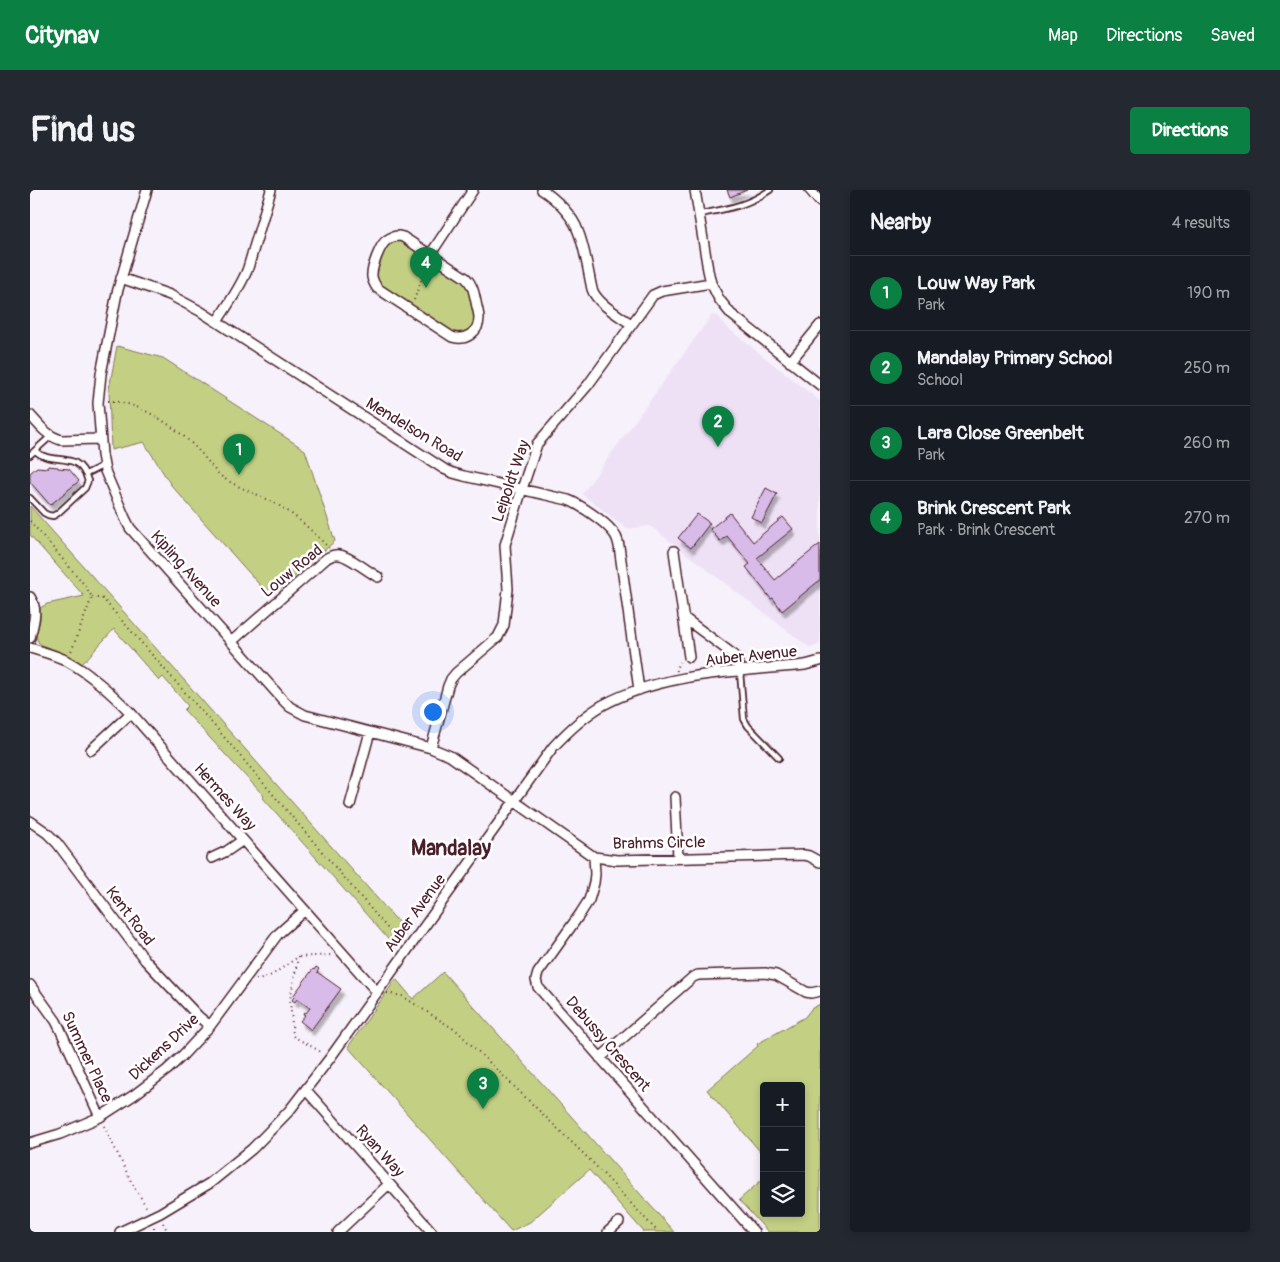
<!DOCTYPE html>
<meta charset="utf-8">
<style>
:root{--surface:#171b24;--page:#242831;--text:#f1f3f6;--muted:#9ea1a6;--line:#363941;--accent:#0b8043}
body{margin:0;font-family:Pangolin,sans-serif;background:var(--page);color:var(--text)}
.controls{position:absolute;right:15px;bottom:15px;display:grid;overflow:hidden;border-radius:5px;box-shadow:0 2px 8px #0003}
.controls button{width:45px;height:45px;display:grid;place-items:center;padding:0;border:0;border-bottom:1px solid var(--line);background:var(--surface);color:var(--text);font:25px sans-serif}
.you{position:absolute;left:402px;top:521px;width:18px;height:18px;margin:-12px;border:4px solid #fff;border-radius:50%;background:#1a73e8;box-shadow:0 0 0 8px #1a73e833}
.badge{display:grid;place-items:center;width:32px;height:32px;border-radius:50%;background:var(--accent);color:#fff;font-size:16px;font-weight:700}
.pin{position:absolute;translate:-50% -41px;filter:drop-shadow(0 1px 2px #0008)}
.pin::after{content:'';position:absolute;top:26px;width:18px;height:15px;background:inherit;clip-path:polygon(0 0,100% 0,50% 100%)}
.list{margin:0;padding:0;list-style:none}
h2{display:flex;justify-content:space-between;align-items:center;height:65px;margin:0;padding:0 20px;font-size:21px}
h2 small{font-size:16px;font-weight:400;color:var(--muted)}
.list li{display:grid;grid-template-columns:32px 1fr auto;gap:15px;align-items:center;box-sizing:border-box;height:75px;padding:0 20px;border-top:1px solid var(--line)}
.list b{display:block;font-size:19px;white-space:nowrap}
.list p{margin:0;font-size:16px;white-space:nowrap;color:var(--muted)}
.list em{font-size:16px;font-style:normal;color:var(--muted)}
.icon{flex:none;width:28px;height:28px;fill:none;stroke:currentColor;stroke-width:2;stroke-linecap:round;stroke-linejoin:round}
.map{position:relative;flex:none;width:790px;height:1042px;overflow:hidden;border-radius:5px}
header{display:flex;align-items:center;gap:30px;box-sizing:border-box;height:70px;padding:0 25px;background:var(--accent);color:#fff}
header strong{font-size:24px}
nav{display:flex;gap:28px;margin-inline-start:auto;font-size:18px}
.intro{display:flex;align-items:center;justify-content:space-between;box-sizing:border-box;height:120px;padding:0 30px}
h1{margin:0;font-size:35px}
.button{padding:12px 22px;border-radius:5px;background:var(--accent);color:#fff;font-size:18px;font-weight:700}
main{display:flex;gap:30px;padding:0 30px}
aside{flex:1;background:var(--surface);border-radius:5px;box-shadow:0 2px 8px #0003}
.map>svg:first-child{display:block}
</style>
<header>
<strong>Citynav</strong>
<nav><a>Map</a><a>Directions</a><a>Saved</a></nav>
</header>
<div class="intro"><h1>Find us</h1><a class="button">Directions</a></div>
<main>
<div class="map">
<svg width="790" height="1042" viewBox="0 0 790 1042">
<defs>
<filter id="shadow"><feDropShadow dx="3" dy="5.5" stdDeviation="1" flood-color="#0004"/></filter>
</defs>
<rect width="100%" height="100%" fill="#f7f1fb"/>
<filter id="ink" filterUnits="userSpaceOnUse"><feTurbulence type="fractalNoise" baseFrequency=".02" numOctaves="2"/><feDisplacementMap in="SourceGraphic" scale="10" xChannelSelector="R" yChannelSelector="G"/><feConvolveMatrix kernelMatrix="1 2 1 2 8 2 1 2 1" color-interpolation-filters="sRGB"/></filter>
<g filter="url(#ink)">
<path fill="#eee1f6" d="M682,125L688,126L700,140L790,211V454L780,458L620,336L597,339L552,304Z"/>
<path fill="#c3d084" stroke="#867858" d="M365,51L372,52L435,93L438,97C441,112 455,148 425,143L350,94L346,86V82L354,59L356,56Z
M87,156L133,168L275,260L305,351L248,401L243,396L236,402L141,295L114,252L81,260L79,199Z
M0,316L377,742L366,758L233,608L234,606L154,520L158,516L133,487L129,491L84,439L52,474L30,462L15,457L8,452L6,445L10,430V418L17,414L54,406L0,345Z
M413,782L644,1042H614L559,980L500,1032L481,1041L318,857L366,789L383,809Z
M790,814V1042H738L709,1010L734,988V1023H771V896H734V966L677,900L728,856L727,854L775,827L781,819Z"/>
<path fill="#d9bbe9" stroke="#4a1f2b" filter="url(#shadow)" d="M697,0H717L700,7Z
M18,276L28,277V278L39,279L49,291L20,315L0,292V283L7,277L18,278Z
M736,298L747,304L732,333L721,327Z
M700,323L723,352L753,327L763,339L727,368L745,390L790,354V390L752,421L743,408L741,409L716,377L720,374L697,346L690,351L680,339Z
M667,324L680,333L661,358L648,348Z
M286,777L289,779L287,782L311,799L281,840L270,831L275,825L273,824L274,822L276,823L280,818L267,809L265,812L262,810L264,807L263,806L283,779L284,780Z"/>
<g fill="none" stroke-linecap="round" stroke-linejoin="round">
<defs>
<path id="lane" d="M670,24C696,19 717,16 740,0
M0,265L21,246
M56,284L74,275
M0,308L14,323L18,325L23,326L28,323L55,298L58,291C48,258 24,277 5,261
M710,482L714,529L718,536L749,568"/>
<path id="street" d="M117,0L87,103L71,184L68,213L72,265L75,281L95,328L100,338L253,510L260,517L275,525L401,558L420,566L564,667L587,670L774,665L779,666L790,672
M512,0C525,8 543,26 548,41C555,58 558,81 562,99C567,114 589,125 601,134
M665,0L678,80L681,93L689,109L701,124L790,195
M780,0L790,12
M369,46L373,47L436,88C443,95 444,103 446,112C447,118 449,123 449,128C449,143 435,151 422,147L347,98C345,95 343,92 342,87C341,79 350,54 357,50C361,47 365,46 369,46Z
M400,65L443,0
M91,88L140,105L170,121L414,279L423,283L434,286L538,310C549,314 574,331 582,341C586,345 588,350 589,356L609,500
M187,132C198,114 211,97 218,78L241,0
M760,172L790,135
M0,225C9,235 17,246 31,250L70,249
M644,361L659,467
M0,407C9,420 3,434 0,448
M653,427L704,465L707,469L710,482
M201,452L297,368C301,366 304,364 309,365C317,365 339,382 348,387
M0,458C13,462 26,465 37,471C61,484 82,504 101,523L347,802
M401,558L418,496L421,489L426,483L468,447L474,435L478,399L475,355L492,299L507,254L558,195L623,105L632,101L681,93
M61,560L101,523
M645,607L648,668
M320,615L340,542
M0,631L17,643L27,653L115,770L169,827L180,836
M564,667L565,684L564,693L559,710L550,724L508,783L506,790L508,797L724,1042
M182,668L197,661L213,650
M0,795L26,831L30,839L70,927
M570,868L663,787L668,785L735,783L746,785L776,802L781,803L790,801
M276,900L402,1042
M0,953L30,944L70,927L104,905L137,880L152,866L180,836L248,744L275,720
M90,1042L130,1023L180,993L222,959L259,921L300,868L523,557C538,541 554,526 573,515C634,482 707,482 775,475L790,471
M308,1042L359,994
M578,1042L589,1032"/>
</defs>
<use href="#lane" stroke="#4a1f2b" stroke-width="8"/>
<use href="#street" stroke="#4a1f2b" stroke-width="12"/>
<path stroke="#4a1f2b" stroke-width="2" stroke-dasharray="1 4" stroke-linecap="butt" d="M384,110L397,74
M78,211C110,211 149,239 169,261C178,270 185,283 195,289C214,301 235,306 253,318C270,329 285,344 299,358
M0,331L53,393L62,407L41,462
M62,407L73,409L188,540L370,753
M647,481L646,478L650,472
M268,767L260,810L263,846L291,862
M226,789L229,790L242,785L268,767L302,765
M357,803L372,806L427,841L562,972L628,1042
M74,936L101,991L117,1018
M133,1033L138,1042
M124,1037V1042"/>
<use href="#lane" stroke="#fff" stroke-width="4.5"/>
<use href="#street" stroke="#fff" stroke-width="9"/>
</g>
</g>
<g text-anchor="middle" dominant-baseline="central" stroke-width="5" stroke-linejoin="round" paint-order="stroke">
<g font-size="16" fill="#4a1f2b" stroke="#fff">
<text transform="translate(384 240) rotate(31)">Mendelson Road</text>
<text transform="translate(481 291) rotate(-71)">Leipoldt Way</text>
<text transform="translate(156 379) rotate(48)">Kipling Avenue</text>
<text transform="translate(262 381) rotate(-39)">Louw Road</text>
<text transform="translate(721 466) rotate(-6)">Auber Avenue</text>
<text transform="translate(195 607) rotate(48)">Hermes Way</text>
<text transform="translate(629 653) rotate(-1)">Brahms Circle</text>
<text transform="translate(385 723) rotate(-54)">Auber Avenue</text>
<text transform="translate(100 726) rotate(53)">Kent Road</text>
<text transform="translate(578 854) rotate(49)">Debussy Crescent</text>
<text transform="translate(134 857) rotate(-43)">Dickens Drive</text>
<text transform="translate(57 867) rotate(65)">Summer Place</text>
<text transform="translate(350 961) rotate(48)">Ryan Way</text>
</g>
<g font-size="21" font-weight="bold" fill="#4a1f2b" stroke="#fff">
<text x="421" y="658">Mandalay</text>
</g>
</g>
</svg>
<div class="controls">
<button>+</button>
<button>−</button>
<button><svg class="icon" aria-label="layers" viewBox="0 0 24 24"><path d="M12 4l9 5-9 5-9-5zM3 14l9 5 9-5"/></svg></button>
</div>
<div class="you"></div>
<div class="pin badge" style="left:209px;top:285px">1</div>
<div class="pin badge" style="left:688px;top:257px">2</div>
<div class="pin badge" style="left:453px;top:919px">3</div>
<div class="pin badge" style="left:396px;top:98px">4</div>
</div>
<aside>
<h2>Nearby<small>4 results</small></h2>
<ul class="list">
<li><span class="badge">1</span><div><b>Louw Way Park</b><p>Park</p></div><em>190 m</em></li>
<li><span class="badge">2</span><div><b>Mandalay Primary School</b><p>School</p></div><em>250 m</em></li>
<li><span class="badge">3</span><div><b>Lara Close Greenbelt</b><p>Park</p></div><em>260 m</em></li>
<li><span class="badge">4</span><div><b>Brink Crescent Park</b><p>Park · Brink Crescent</p></div><em>270 m</em></li>
</ul>
</aside>
</main>
